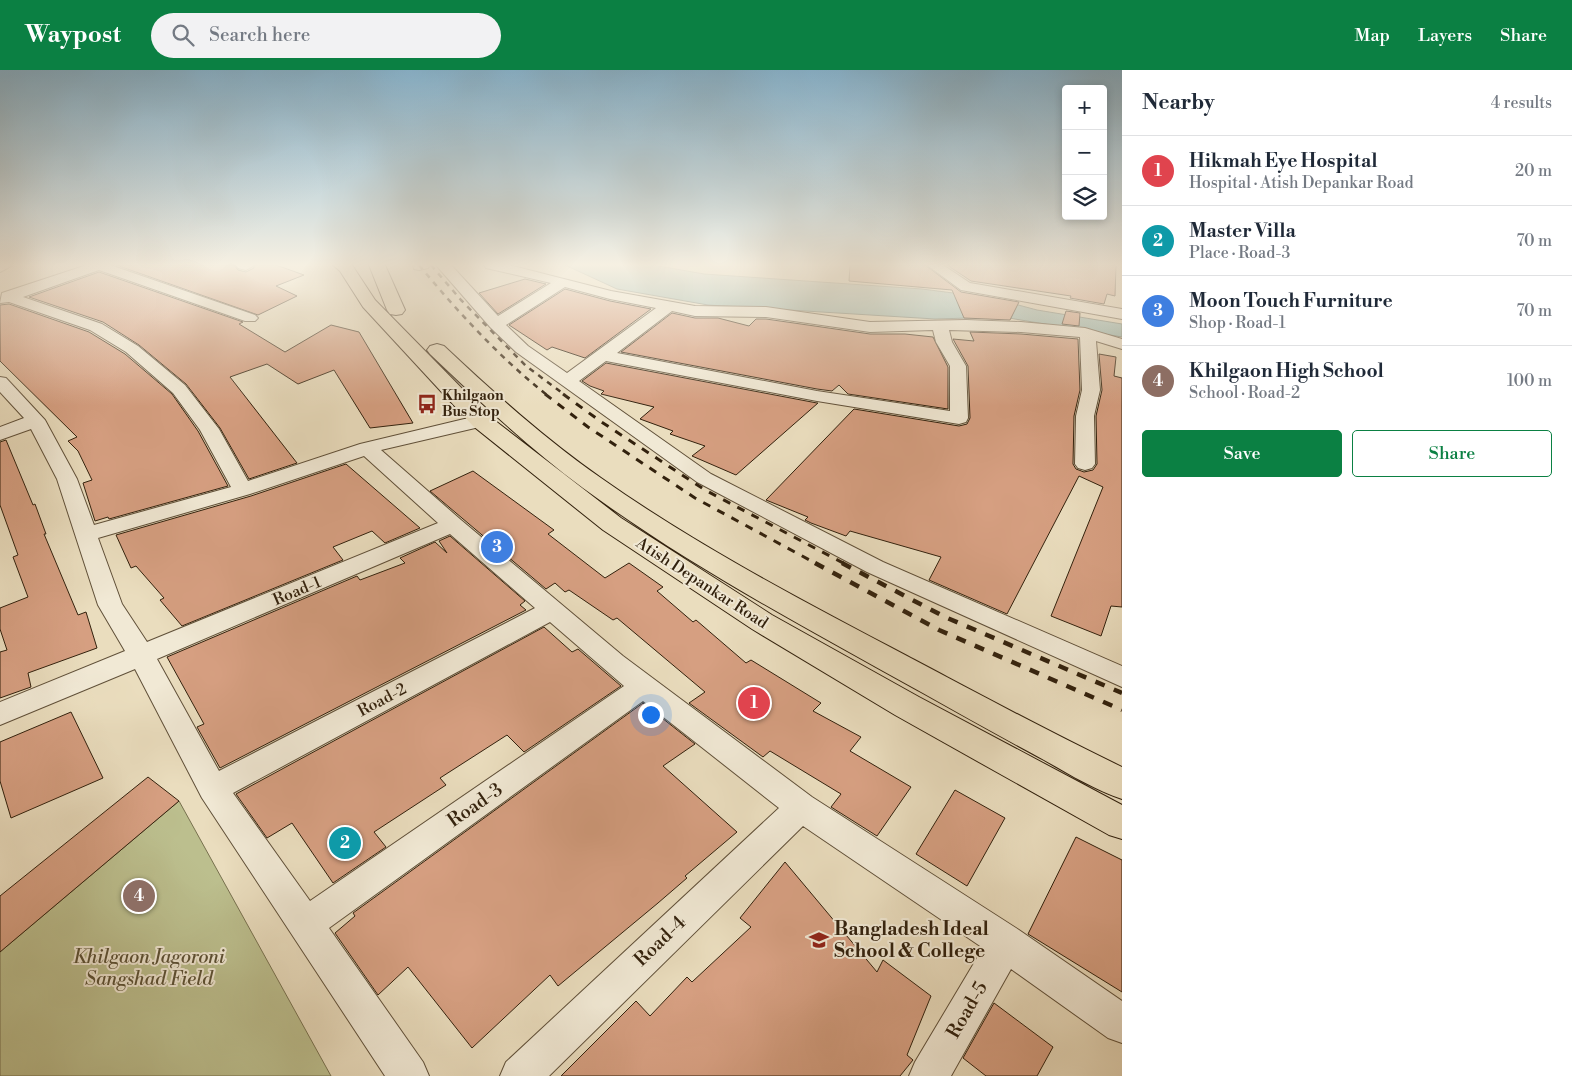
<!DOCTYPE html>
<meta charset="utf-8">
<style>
:root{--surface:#fff;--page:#f2f2f3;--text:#1f2937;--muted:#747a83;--line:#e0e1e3;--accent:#0b8043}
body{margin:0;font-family:"Libre Bodoni",serif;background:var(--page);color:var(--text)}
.controls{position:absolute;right:15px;top:15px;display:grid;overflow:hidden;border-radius:5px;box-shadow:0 2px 8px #0003}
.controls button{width:45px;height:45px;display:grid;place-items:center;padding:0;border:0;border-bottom:1px solid var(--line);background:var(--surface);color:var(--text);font:25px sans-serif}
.you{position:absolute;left:650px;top:644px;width:18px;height:18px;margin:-12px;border:4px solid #fff;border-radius:50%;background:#1a73e8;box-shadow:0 0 0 8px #1a73e833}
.badge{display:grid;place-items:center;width:32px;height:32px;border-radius:50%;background:var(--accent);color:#fff;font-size:16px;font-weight:700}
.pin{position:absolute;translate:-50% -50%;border:2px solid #fff;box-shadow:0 1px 5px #0006}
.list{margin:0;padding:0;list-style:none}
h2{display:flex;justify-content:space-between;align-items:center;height:65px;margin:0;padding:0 20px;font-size:21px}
h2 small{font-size:16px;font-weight:400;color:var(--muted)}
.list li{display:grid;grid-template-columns:32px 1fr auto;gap:15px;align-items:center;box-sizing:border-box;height:70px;padding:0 20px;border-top:1px solid var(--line)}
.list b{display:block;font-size:19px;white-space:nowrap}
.list p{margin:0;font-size:16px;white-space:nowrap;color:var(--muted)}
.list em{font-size:16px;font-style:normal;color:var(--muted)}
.actions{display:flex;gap:10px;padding:15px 20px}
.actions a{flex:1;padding:11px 0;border:1px solid var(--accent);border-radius:5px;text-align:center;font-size:18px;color:var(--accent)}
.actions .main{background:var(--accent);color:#fff}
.icon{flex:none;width:28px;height:28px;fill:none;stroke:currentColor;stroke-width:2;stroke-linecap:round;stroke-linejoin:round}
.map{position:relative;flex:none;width:1122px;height:1006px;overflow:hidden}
header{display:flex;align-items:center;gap:30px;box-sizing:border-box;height:70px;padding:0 25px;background:var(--accent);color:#fff}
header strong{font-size:24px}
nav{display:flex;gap:28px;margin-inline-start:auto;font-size:18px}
.search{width:350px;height:45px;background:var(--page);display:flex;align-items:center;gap:12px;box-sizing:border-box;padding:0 18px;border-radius:28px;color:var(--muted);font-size:19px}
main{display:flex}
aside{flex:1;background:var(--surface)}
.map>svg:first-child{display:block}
</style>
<header>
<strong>Waypost</strong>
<div class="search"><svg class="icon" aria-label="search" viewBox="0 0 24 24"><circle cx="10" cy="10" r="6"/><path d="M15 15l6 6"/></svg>Search here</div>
<nav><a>Map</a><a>Layers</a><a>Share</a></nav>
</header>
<main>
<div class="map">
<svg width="1122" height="1006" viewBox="0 0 1122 1006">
<rect width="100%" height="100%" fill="#eaddbe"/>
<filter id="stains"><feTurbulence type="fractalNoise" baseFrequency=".004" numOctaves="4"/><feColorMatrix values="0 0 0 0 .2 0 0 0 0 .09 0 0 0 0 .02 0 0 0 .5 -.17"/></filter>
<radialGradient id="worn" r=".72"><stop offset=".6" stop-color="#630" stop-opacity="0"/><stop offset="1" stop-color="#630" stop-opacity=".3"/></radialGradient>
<path fill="#bcbf8e" stroke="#77704e" d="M179,731L331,1006H0V882Z"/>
<path fill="#98bbb4" stroke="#6f7d71" d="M565,195H653L704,204L922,219L992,228L1037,240L1122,254V267L1003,247L935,249L708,235L617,219Z"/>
<path fill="#d69f81" stroke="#32210d" d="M116,195H234L238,200L246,202L254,198V195H276L304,205L276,216L297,226L258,245Z
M850,195H925L961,222L1019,232L1010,250L964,248L952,220L849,211Z
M947,195H1116L1115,226L1107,224L1104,234L1070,228L1071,226L971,211Z
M99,202L243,252L239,254L285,282L331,255L359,262L413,353L370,358L334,300L298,314L267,294L230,307L297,393L249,409L220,358L186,314L139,275L103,252L29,227Z
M525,209L546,214L498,244L479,223Z
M565,219L610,231L651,239L585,288L552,277L547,280L509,255Z
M9,234L89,262L125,284L172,324L198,361L228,416L109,449L108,447L95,451L83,413L92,410L78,381L68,371L77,367L0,291V235Z
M1066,241L1080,243L1079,256L1062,254Z
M672,243L695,248H718L749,256L756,249H766L870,264H905L933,267L948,297V339L848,324L839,315L832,321L817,319L621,282Z
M970,262L1021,264L1078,269L1080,320L1074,346L1073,394L1076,399L1084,402L1093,400L1097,394L1096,346L1102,320L1099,284L1116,287L1114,306L1122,308V537L1111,536L1101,566L1051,546L1103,417L1079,406L1007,544L929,510L941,487L850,461L846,466L811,453L805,450L808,447L766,430L854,339L959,356L967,354L970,348L968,296L953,269L974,271Z
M606,293L817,333H818L736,405L692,386L705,376L670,364L673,361L640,349L654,337L601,324L604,321L590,316L582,311Z
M6,370L33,435L35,434L46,464H44L78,545L86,542L97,578L28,603L31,617L0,628V582L7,580L0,559V538L28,527L13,487L18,485L0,435V372Z
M346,394L420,458L385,473L372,461L333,477L343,490L182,556L160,530L164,528L136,496L131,498L116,465L251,426Z
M473,401L554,460L548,464L605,508L629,493L663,517L657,521L693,552L696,550L746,593L751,590L821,633L813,641L861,667L850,681L911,717L877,766L831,737L841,724L770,681L763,687L689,633L705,622L617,548L613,550L569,520L565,522L555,513L546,519L430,421Z
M450,466L525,531L520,535L526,540L220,698L197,657L204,654L167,587L357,506L360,510L405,493L400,488L435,472L447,483L439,471Z
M544,557L572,582L578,579L621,616L524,682L507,665L440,708L446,715L374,762L386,777L333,813L292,753L267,768L236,724Z
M643,633L695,674L663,696L737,762L685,806L687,808L658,833L558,916L550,905L472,978L408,897L378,925L335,863L355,846L353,843Z
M71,642L103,708L11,748L0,711V672Z
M148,707L179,731L0,882V826Z
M955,720L1005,748L967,816L916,784Z
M1076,767L1122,790V922L1028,864Z
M785,792L877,902L883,890L931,926L907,985L913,990L900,1006H561L636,931L650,946L687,907L692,912L751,857L740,848Z
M994,933L1053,977L1037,1006H986L963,988Z"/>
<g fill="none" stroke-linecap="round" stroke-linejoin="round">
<defs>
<path id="minor" d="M0,195H13L0,202Z
M87,195H110L255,245L258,248L255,251H245L99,200L23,227L102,254L138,276L185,315L219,359L248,411L360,374L481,345L488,347L490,351L488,355L381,380L461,450L623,586L812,727L1019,860L1122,931V973L1108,968L1011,899L951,1006H909L915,992L983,878L803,756L549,1006H500L506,992L779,738L643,631L329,858L423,992L429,1006H385L202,728L135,599L0,655V632L125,581L98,535L57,409L31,359L0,370V357L24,348L0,322V307L6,308L45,350L77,409L94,455L231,417L200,360L173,323L126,282L90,260L9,232L0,233L2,223ZM364,386L438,453L147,572L122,534L98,468L250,424ZM450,464L535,538L219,701L157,589ZM550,552L624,616L310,831L233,723Z
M236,195H252L253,196L246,200L238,198Z
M413,195H430L428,198L419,200L414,199Z
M436,195H451L498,246L551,213L486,198L484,195H509L611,221L695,236L766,237L870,252L966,250L1021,252L1085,258L1122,269V279L1096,271L1100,320L1094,346L1095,394L1092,398L1085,400L1078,398L1075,394L1076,346L1082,320L1080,267L1021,262L949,260L952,272L966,296L968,348L966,352L959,354L817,331L606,291L579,311L711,404L883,492L1122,596V617L867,502L697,412L516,282L490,257ZM565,217L610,229L656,238L567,303L528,276L506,255ZM672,241L695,246L766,247L870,262L933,260L936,272L950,296V341L817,321L617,283Z
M927,195H943L970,213L1122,239V249L961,220Z"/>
<path id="primary" d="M333,195H352L375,230L489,346L621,448L772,545L919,627L1122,735V769L1109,765L895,645L752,559L603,460L473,356L363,237L340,201Z
M369,195H385L405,240L402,244L396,245L390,244L387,240Z
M437,274L444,276C494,323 545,369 601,408C697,476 803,531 907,586C979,624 1049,662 1122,697V729C1095,720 1069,704 1044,690C1003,668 962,645 921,622C806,558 689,496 583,418C529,378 479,331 430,284L427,280L430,276Z"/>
</defs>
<use href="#minor" stroke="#605039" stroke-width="2"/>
<use href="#primary" stroke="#32210d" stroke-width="2"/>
<use href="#minor" fill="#f1e9d5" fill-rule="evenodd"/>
<use href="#primary" fill="#eaddbe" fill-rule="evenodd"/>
<path stroke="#32210d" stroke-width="2.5" stroke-dasharray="5.5 5.5" stroke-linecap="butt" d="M419,195C458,242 499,287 547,325
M431,195L461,230L526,296L565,325"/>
<path stroke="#32210d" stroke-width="3" stroke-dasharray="8 8" stroke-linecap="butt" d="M545,324L588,357L695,428L817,494
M563,324L600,351L705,420L845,494"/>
<path stroke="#32210d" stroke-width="4.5" stroke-dasharray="10 10" stroke-linecap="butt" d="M815,493L939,560L1122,640
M842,493L945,547L1122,623"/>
</g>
<linearGradient id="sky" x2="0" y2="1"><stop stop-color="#88b7d3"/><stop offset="0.58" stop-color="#f6f0e2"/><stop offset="1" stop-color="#f6f0e2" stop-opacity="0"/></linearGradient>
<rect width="1122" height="336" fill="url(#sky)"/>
<defs>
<symbol id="bus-bare" viewBox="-9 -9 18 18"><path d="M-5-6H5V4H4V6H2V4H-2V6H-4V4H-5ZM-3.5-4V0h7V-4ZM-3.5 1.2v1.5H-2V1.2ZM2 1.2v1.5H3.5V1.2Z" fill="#8f2418" stroke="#f1e9d5" stroke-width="2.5" paint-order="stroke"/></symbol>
<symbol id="school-bare" viewBox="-9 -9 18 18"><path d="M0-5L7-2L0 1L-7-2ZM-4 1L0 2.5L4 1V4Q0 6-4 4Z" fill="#8f2418" stroke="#f1e9d5" stroke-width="2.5" paint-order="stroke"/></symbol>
</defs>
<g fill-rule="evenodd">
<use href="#bus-bare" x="413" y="320" width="28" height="28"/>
<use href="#school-bare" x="805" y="856" width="28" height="28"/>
</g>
<g text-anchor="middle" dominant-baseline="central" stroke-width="4" stroke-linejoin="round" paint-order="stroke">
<g font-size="14" font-weight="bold" fill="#32210d" stroke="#f1e9d5" text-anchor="start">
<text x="442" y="326">Khilgaon<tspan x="442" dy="16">Bus Stop</tspan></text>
</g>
<g font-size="16" fill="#32210d" stroke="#f1e9d5">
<text transform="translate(702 513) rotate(33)">Atish Depankar Road</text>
<text transform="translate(297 521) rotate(-23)">Road-1</text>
<text transform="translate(382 630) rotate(-28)">Road-2</text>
</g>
<g font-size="19" fill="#32210d" stroke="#f1e9d5">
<text transform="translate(475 735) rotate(-35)">Road-3</text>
<text transform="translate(660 871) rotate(-44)">Road-4</text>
<text transform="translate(967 940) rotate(-60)">Road-5</text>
</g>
<g font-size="19" font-weight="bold" fill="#32210d" stroke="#f1e9d5" text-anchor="start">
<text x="834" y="859">Bangladesh Ideal<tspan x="834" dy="22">School &amp; College</tspan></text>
</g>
<g font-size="19" font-style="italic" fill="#5b5034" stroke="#f1e9d5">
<text x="149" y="887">Khilgaon Jagoroni<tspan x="149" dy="22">Sangshad Field</tspan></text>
</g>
</g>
<rect width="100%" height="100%" filter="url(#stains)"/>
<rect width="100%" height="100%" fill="url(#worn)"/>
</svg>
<div class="controls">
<button>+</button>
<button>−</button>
<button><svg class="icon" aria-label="layers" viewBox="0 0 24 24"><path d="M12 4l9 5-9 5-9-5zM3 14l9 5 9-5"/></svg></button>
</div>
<div class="you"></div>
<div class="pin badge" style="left:754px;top:633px;background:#e0444e">1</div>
<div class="pin badge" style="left:345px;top:773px;background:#0f9aa8">2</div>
<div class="pin badge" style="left:497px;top:477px;background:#3f7fe0">3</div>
<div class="pin badge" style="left:139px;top:826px;background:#8d6e63">4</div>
</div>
<aside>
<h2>Nearby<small>4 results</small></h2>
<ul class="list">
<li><span class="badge" style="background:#e0444e">1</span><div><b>Hikmah Eye Hospital</b><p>Hospital · Atish Depankar Road</p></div><em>20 m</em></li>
<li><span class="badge" style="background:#0f9aa8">2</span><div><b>Master Villa</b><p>Place · Road-3</p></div><em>70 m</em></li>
<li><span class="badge" style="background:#3f7fe0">3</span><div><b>Moon Touch Furniture</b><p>Shop · Road-1</p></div><em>70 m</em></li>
<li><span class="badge" style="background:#8d6e63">4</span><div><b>Khilgaon High School</b><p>School · Road-2</p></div><em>100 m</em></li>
</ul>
<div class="actions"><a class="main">Save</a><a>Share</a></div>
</aside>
</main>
